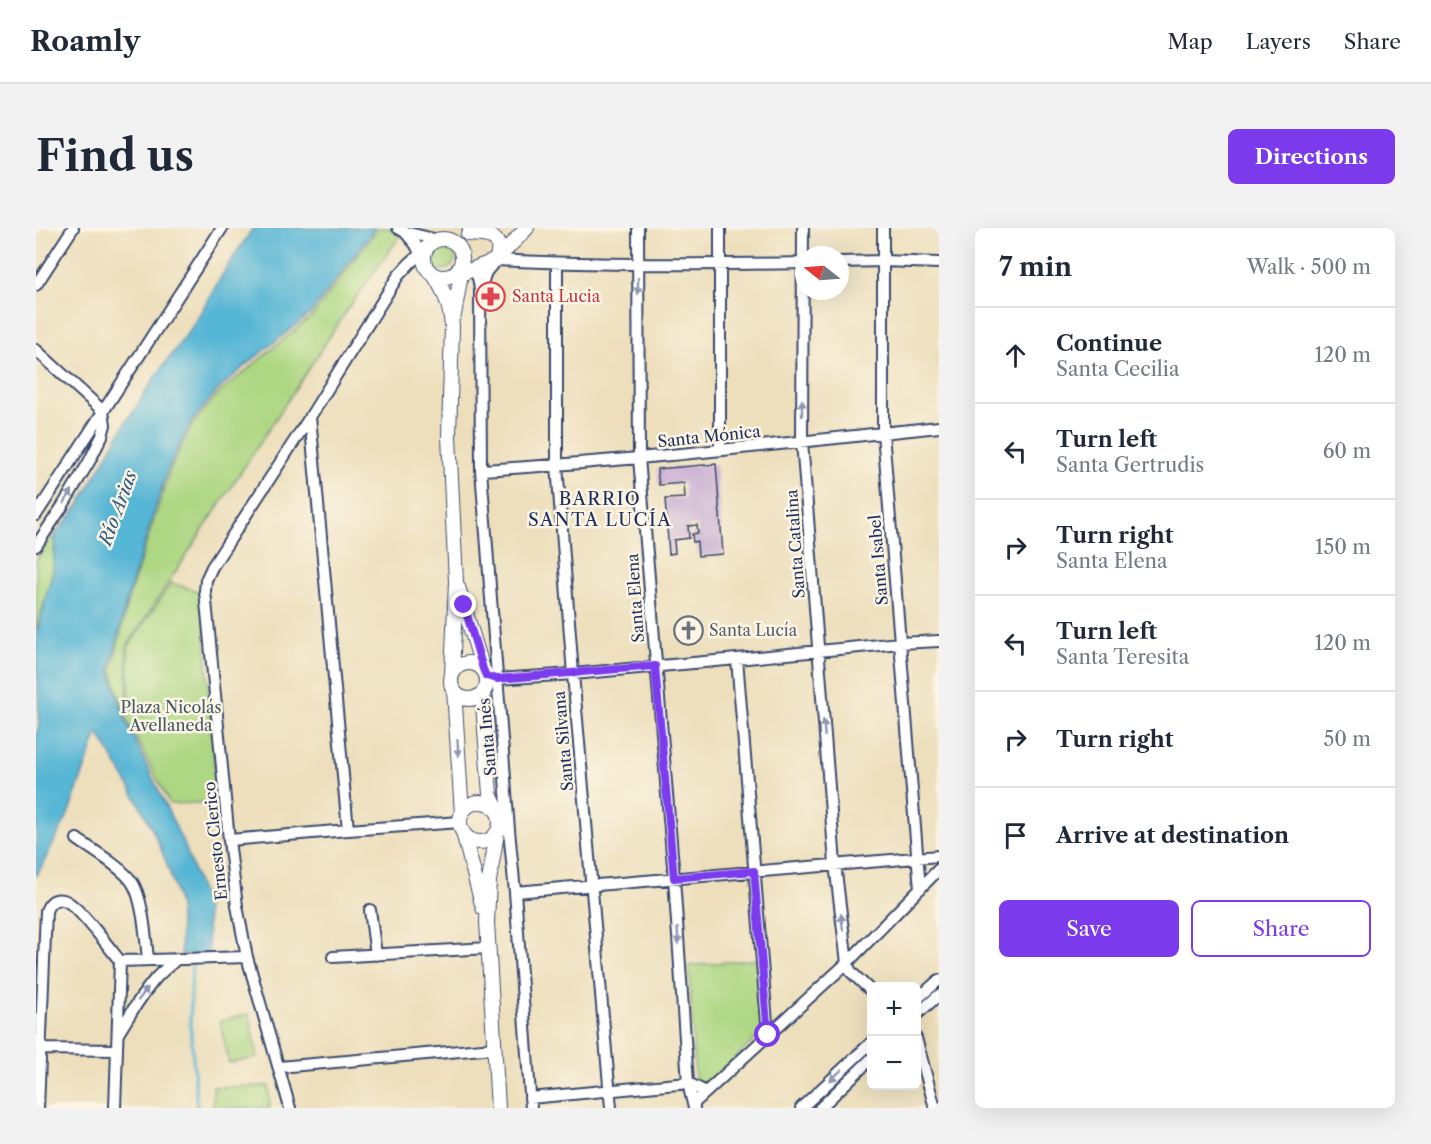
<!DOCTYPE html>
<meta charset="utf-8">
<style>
:root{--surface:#fff;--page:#f2f2f3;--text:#1f2937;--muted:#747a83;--line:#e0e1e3;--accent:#7c3aed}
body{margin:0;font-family:"Libre Caslon Text",serif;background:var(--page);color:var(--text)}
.controls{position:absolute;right:18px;bottom:18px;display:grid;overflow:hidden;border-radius:9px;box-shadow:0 6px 24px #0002}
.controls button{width:54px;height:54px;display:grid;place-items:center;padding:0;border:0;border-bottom:2px solid var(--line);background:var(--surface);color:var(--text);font:30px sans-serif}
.compass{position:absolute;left:759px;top:18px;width:54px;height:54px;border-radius:50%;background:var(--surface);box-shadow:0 6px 24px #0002;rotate:287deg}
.stop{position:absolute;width:18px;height:18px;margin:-14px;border:4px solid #7c3aed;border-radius:50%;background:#fff}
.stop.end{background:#7c3aed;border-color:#fff;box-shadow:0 2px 6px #0008}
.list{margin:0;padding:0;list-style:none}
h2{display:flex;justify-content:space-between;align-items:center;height:78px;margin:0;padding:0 24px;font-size:26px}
h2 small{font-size:20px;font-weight:400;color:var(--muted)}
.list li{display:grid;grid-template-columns:39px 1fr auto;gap:18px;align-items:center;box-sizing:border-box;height:96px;padding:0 24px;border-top:2px solid var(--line)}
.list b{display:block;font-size:22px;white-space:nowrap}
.list p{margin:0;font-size:20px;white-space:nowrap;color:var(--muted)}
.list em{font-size:20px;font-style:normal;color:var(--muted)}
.actions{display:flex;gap:12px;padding:18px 24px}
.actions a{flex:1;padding:14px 0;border:2px solid var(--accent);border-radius:9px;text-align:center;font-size:21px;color:var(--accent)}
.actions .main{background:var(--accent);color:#fff}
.icon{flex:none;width:33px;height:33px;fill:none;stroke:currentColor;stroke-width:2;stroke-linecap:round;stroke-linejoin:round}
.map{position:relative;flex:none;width:903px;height:880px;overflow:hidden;border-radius:9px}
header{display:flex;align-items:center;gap:36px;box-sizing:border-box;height:84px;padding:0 30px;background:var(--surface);border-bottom:2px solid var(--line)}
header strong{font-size:28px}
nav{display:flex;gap:33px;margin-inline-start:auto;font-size:21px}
.intro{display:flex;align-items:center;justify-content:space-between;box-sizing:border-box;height:144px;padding:0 36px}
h1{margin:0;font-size:42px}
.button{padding:15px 27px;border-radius:9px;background:var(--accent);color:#fff;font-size:21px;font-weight:700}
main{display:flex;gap:36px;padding:0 36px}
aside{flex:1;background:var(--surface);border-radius:9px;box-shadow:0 6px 24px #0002}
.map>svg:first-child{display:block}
</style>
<header>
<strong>Roamly</strong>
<nav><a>Map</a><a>Layers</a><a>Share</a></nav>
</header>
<div class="intro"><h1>Find us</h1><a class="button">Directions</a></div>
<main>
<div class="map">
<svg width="903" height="880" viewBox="0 0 903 880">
<rect width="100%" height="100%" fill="#fcf5e5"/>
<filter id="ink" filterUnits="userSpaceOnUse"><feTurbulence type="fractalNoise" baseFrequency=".0167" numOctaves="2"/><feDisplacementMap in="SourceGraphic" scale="12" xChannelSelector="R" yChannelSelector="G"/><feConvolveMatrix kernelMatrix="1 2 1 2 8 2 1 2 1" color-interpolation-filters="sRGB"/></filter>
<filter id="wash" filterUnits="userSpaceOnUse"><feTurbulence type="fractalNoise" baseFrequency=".008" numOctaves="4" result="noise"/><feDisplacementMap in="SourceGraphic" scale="24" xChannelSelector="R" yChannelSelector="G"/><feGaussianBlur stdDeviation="1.35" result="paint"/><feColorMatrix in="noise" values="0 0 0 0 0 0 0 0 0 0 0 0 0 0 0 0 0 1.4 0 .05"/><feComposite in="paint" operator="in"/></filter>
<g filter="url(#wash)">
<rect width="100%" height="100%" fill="#eddfbc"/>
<path fill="#aed783" stroke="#648370" stroke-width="1.5" d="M342,0H370L311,82L91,418L92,485L89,489L76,442L92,372L134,242L157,195L182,166L277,87Z
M393 29a13 13 0 1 1 26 0a13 13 0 1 1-26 0Z
M19,305L17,342L0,403V332Z
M135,355L166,364L181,574L134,576L90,490L94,486L92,419Z
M721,731L727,804L669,859L659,853L653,738Z
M213,786L222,829L193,835L184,793Z
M233,858L234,880H177V859Z"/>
<path fill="#56b6d5" stroke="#38729a" stroke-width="1.5" d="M217,0H339L275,85L210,137L181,163L155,194L131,243L90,374L74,442L88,489L150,621L170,678L173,727H145C144,712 145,695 143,680C131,616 95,561 62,505L31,589L0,649V508L3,495L0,409L17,342L20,306L43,277L89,196L120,148L156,99L191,39Z"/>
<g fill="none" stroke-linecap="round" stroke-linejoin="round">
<path stroke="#56b6d5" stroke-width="3" d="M156,732L154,794L161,880"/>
</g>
<g id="blocks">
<path fill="#bea1cf" d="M680,236L687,326L662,328L661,313L657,314L656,306L662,305L661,297L652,298L653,310L638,312L639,325L633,326L629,271L649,270L648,255L623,257L621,241Z"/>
</g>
</g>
<g filter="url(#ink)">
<use href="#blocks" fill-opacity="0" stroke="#3a496c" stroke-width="1.5"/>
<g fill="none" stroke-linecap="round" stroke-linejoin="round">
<defs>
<path id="minor" d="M362,0L369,4L402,12
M602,0L603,230L638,650L652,855L658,880
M684,0V222
M767,0L766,213L799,636L811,735L815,744L836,764
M847,0V205L884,661
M369,4L380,17L389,36
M804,34L847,33L903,35
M521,35V237L537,446L575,880
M435,41C443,46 443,54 444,63L445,242L473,602L479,664L495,880
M0,57L37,0
M445,58L450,44L460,32C562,37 665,37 768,35
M0,122L67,183
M274,189L312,602
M445,242C598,233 751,215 903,199
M0,287L186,0
M0,318L26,279L53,234L66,208L69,197L67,183
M701,431L732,807
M450,448L461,451L537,446L701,431L864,415L903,413
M41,611C56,622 86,639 96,654C107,670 110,712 112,732
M193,612L312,602L424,594
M479,664L903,628
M334,682L340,727
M297,729L452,720
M84,733L211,729
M880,772L903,752
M880,787L903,767
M82,806C94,786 105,767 120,750C126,743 134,737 141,731
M880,810L899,880
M4,821L81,822
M243,839L458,820
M494,870L652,855L670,864
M657,876L811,735L903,641
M2,880L10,683C13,675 18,670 27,672C40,674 74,721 84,733L79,880
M254,880L211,729L201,678L193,612L169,363L170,352L176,339L274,189L362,48L374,35L391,20
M765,880L836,814
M784,880L836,830"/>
<path id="major" d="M432,6C451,7 469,6 460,32
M388 30a19 19 0 1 1 38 0a19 19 0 1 1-38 0Z
M398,47C409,64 414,78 416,98L413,209L420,354L416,447
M416,47L425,46L460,32L491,0
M418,87L425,46V38
M422,359L447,441
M415 453a18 18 0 1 1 36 0a18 18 0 1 1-36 0Z
M418,462L426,586
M447,464V476L454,566L461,581
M424 594a20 20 0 1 1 40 0a20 20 0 1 1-40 0Z
M427,604L447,680
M461,605L453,653L451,694L462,880"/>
</defs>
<use href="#minor" stroke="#3a496c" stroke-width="14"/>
<use href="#major" stroke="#3a496c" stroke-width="16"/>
<use href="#minor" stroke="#fff" stroke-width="10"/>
<use href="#major" stroke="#fff" stroke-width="14"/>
</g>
<defs><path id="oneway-solid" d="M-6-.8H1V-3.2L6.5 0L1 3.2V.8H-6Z" transform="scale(1.5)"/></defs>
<g fill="#8d97ae">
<use href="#oneway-solid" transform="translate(602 58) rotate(90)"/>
<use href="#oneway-solid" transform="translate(766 180) rotate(-90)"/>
<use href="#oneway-solid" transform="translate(32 269) rotate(-59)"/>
<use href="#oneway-solid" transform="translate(788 500) rotate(-95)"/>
<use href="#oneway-solid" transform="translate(422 520) rotate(86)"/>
<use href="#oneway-solid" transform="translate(806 694) rotate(-97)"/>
<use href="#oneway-solid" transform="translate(642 708) rotate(86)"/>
<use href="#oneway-solid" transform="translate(107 766) rotate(-53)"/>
<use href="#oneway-solid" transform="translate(800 847) rotate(137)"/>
</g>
</g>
<g fill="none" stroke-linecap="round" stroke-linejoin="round" filter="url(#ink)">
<path stroke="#7c3aed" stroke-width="8" d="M428,377L447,441L450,448L461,451L619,438L638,650L718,643L732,807"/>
</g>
<defs>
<symbol id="pharmacy-ring" viewBox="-11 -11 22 22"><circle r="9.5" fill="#fcf5e5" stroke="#e0444e" stroke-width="1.5"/><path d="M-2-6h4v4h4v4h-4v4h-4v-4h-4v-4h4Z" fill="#e0444e"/></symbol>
<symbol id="church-ring" viewBox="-11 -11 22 22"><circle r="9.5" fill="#fcf5e5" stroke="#6b7280" stroke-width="1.5"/><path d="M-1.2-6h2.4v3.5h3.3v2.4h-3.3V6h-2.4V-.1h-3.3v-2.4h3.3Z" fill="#6b7280"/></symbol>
</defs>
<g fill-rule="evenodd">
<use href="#pharmacy-ring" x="438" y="52" width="33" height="33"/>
<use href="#church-ring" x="636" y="386" width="33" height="33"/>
</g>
<g text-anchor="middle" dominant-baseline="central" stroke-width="5" stroke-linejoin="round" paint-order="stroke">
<g font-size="16" fill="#be3a42" stroke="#fcf5e5" text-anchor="start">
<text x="476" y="68">Santa Lucia</text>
</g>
<g font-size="16" fill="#1b2f5e" stroke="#fcf5e5">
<text transform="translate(673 208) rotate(-6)">Santa Mónica</text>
<text transform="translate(759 316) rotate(-94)">Santa Catalina</text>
<text transform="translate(842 332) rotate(-95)">Santa Isabel</text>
<text transform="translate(599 370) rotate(-94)">Santa Elena</text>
<text transform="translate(451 509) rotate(-95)">Santa Inés</text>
<text transform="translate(527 513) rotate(-95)">Santa Silvana</text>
<text transform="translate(179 613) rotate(-96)">Ernesto Clerico</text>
</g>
<g font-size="16" fill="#5b616d" stroke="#fcf5e5" text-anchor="start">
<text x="673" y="402">Santa Lucía</text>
</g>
<g font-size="16" fill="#405967" stroke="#fcf5e5">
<text x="135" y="479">Plaza Nicolás<tspan x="135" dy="18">Avellaneda</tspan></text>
</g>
<g font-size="18" letter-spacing="1.5" fill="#1b2f5e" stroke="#fcf5e5">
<text x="564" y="271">BARRIO<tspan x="564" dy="21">SANTA LUCÍA</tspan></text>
</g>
<g font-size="18" font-style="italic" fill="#2d5882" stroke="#fcf5e5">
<text transform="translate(82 280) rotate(-70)">Río Arias</text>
</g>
</g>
</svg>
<div class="controls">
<button>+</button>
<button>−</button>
</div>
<svg class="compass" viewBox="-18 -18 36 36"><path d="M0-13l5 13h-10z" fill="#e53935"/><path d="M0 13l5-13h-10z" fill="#747a83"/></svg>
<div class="stop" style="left:732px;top:807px"></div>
<div class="stop end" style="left:428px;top:377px"></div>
</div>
<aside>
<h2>7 min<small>Walk · 500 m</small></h2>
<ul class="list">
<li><svg class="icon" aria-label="ahead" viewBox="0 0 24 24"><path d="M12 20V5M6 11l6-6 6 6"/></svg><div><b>Continue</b><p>Santa Cecilia</p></div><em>120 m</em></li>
<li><svg class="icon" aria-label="left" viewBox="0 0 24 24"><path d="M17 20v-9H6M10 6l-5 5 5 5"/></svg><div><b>Turn left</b><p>Santa Gertrudis</p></div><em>60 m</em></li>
<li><svg class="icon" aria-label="right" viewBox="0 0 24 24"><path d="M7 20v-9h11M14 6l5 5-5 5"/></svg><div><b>Turn right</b><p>Santa Elena</p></div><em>150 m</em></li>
<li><svg class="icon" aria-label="left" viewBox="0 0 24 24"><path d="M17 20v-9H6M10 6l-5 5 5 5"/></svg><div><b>Turn left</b><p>Santa Teresita</p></div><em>120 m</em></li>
<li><svg class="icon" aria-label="right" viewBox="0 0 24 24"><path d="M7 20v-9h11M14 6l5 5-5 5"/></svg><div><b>Turn right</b></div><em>50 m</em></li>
<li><svg class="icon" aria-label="arrive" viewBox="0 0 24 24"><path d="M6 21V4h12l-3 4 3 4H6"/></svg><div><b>Arrive at destination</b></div></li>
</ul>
<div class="actions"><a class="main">Save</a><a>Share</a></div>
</aside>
</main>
